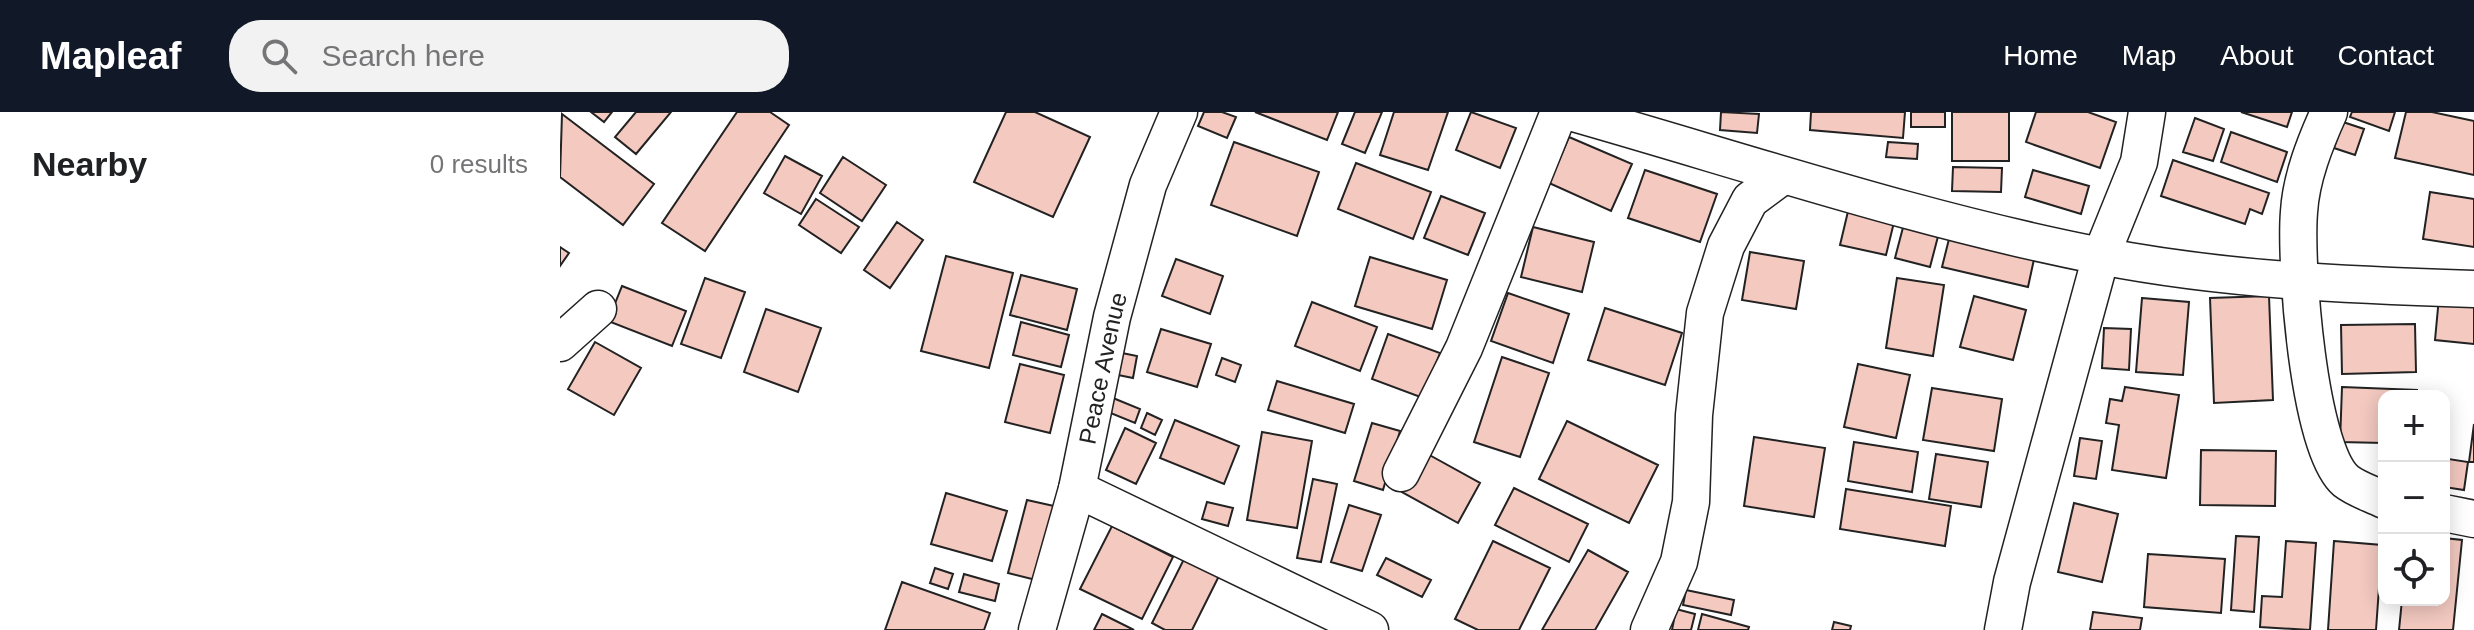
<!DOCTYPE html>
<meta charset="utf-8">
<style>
:root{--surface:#fff;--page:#f2f2f2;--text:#202124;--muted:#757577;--line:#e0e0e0;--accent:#111827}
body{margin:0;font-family:Arial,sans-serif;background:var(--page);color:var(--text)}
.controls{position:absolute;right:24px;bottom:24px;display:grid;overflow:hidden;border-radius:16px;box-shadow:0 4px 20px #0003}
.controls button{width:72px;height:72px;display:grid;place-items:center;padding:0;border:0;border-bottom:2px solid var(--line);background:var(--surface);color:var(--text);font:40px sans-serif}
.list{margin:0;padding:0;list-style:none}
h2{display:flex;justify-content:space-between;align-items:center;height:104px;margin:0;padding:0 32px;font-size:34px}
h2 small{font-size:26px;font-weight:400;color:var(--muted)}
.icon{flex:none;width:44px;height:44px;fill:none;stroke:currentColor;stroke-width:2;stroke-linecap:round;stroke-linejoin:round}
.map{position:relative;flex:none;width:1914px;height:518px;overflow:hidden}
header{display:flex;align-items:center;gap:48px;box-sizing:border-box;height:112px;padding:0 40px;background:var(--accent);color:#fff}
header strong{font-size:38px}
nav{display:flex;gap:44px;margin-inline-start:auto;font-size:28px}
.search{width:560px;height:72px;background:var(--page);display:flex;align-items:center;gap:20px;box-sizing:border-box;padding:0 28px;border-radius:32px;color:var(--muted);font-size:30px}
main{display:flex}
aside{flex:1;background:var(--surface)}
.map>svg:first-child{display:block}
</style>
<header>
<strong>Mapleaf</strong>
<div class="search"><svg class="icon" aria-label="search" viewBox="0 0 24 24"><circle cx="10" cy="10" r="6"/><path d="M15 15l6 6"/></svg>Search here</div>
<nav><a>Home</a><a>Map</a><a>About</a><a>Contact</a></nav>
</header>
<main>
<aside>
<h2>Nearby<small>0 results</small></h2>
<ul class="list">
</ul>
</aside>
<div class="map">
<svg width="1914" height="518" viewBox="0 0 1914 518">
<rect width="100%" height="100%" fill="#fff"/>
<path fill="#f3c9c0" stroke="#222" stroke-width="2" d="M31,0H52L44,10Z
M76,0H111L76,42L55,25Z
M177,0H210L229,13L145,139L102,111Z
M446,0H475L530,25L493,105L414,70Z
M644,0H662L676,5L667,26L638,14Z
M695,0H778L767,28Z
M795,0H822L805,41L782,32Z
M834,0H888L868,58L820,43Z
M911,0L956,16L940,56L896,38Z
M1161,0L1199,2L1197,21L1160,18Z
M1251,0H1345L1343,26L1250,18Z
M1351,0H1385V15H1351Z
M1392,0H1449V49H1392Z
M1476,0H1528L1556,10L1540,56L1466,30Z
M1681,0H1732L1727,15Z
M1792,0H1835L1829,19L1790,5Z
M1846,0H1872L1914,9V63L1835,46Z
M2,2L94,72L63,113L0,65Z
M1635,6L1664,17L1653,49L1623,40Z
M1783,10L1804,17L1795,43L1774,36Z
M1671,20L1727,40L1717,70L1661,50Z
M1009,25L1072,52L1051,99L989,71Z
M674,30L759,60L737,124L651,93Z
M1328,30L1358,32L1357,47L1326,45Z
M225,44L262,64L241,102L204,81Z
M283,45L326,73L302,109L260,81Z
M1613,48L1709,81L1702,102L1690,97L1685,112L1601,84Z
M796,51L871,80L853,127L778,97Z
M1393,55L1442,56L1441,80L1392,79Z
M1085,58L1157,82L1140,130L1068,106Z
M1473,58L1529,74L1521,102L1465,85Z
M1870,80L1914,87V135L1863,127Z
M881,84L925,101L908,143L864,126Z
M256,87L299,115L281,141L239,113Z
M1290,91L1336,102L1326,143L1280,133Z
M1346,104L1381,113L1370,155L1335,146Z
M337,110L363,128L330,176L304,158Z
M973,115L1034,130L1022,180L961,165Z
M1391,119L1476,138L1468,175L1382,155Z
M0,135L9,141L0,154Z
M1190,140L1244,149L1236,197L1182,188Z
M386,144L453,161L429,256L361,239Z
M810,145L887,168L872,217L795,194Z
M616,147L663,164L650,202L602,184Z
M461,163L517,177L507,218L450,203Z
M145,166L185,180L161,246L121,232Z
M1337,166L1384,173L1373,244L1326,236Z
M62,174L126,199L112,234L48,209Z
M948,181L1009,202L993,251L931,229Z
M1414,184L1466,198L1453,248L1400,235Z
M1709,184L1713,288L1654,291L1650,186Z
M1879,185L1914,189V232L1875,228Z
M1582,186L1629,190L1623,263L1576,260Z
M752,190L817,215L800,259L735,234Z
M1045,196L1122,221L1105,273L1028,248Z
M206,197L261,216L238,280L184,260Z
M461,210L509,223L501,255L453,243Z
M1855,212L1856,260L1782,262L1781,213Z
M1544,216L1571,217L1569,258L1542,256Z
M601,217L651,232L637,275L587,260Z
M828,222L880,241L863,286L812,267Z
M35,230L81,256L54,303L8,277Z
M557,240L577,244L573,266L553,262Z
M942,245L989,261L960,345L914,330Z
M662,246L681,253L675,270L656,263Z
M460,252L504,263L490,321L445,310Z
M1298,252L1350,263L1336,326L1284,315Z
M717,269L794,292L785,321L708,298Z
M1565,275L1619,283L1606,366L1552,358L1559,313L1546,311L1550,287L1562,289Z
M1782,275L1857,278V284H1824V331L1780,330Z
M1372,276L1442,287L1434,339L1363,328Z
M553,286L580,297L575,311L548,300Z
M587,301L602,308L595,323L581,316Z
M615,308L679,334L664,372L600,346Z
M1007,309L1098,353L1069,411L979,367Z
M812,311L840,319L823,378L794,369Z
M1914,312V350H1909Z
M565,316L596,331L576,372L546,358Z
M702,320L752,329L737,416L687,408Z
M1194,325L1265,336L1254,405L1184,394Z
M1520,326L1542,329L1536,367L1514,364Z
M1294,330L1358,340L1352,380L1288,369Z
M1641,338L1716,339L1715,394L1640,393Z
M864,340L920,371L898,411L842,380Z
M1884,340L1888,341V347L1908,350L1904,378L1884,375Z
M1376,342L1428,350L1421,395L1369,387Z
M753,367L777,372L761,450L737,446Z
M954,376L1028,412L1009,450L935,413Z
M1286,377L1391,394L1385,434L1280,417Z
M386,381L447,399L432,449L371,432Z
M467,388L494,394L476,468L448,461Z
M647,390L673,396L668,414L642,407Z
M1514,391L1558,402L1542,470L1498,460Z
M789,393L821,403L802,459L771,450Z
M552,414L613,445L582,507L520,477Z
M1676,424L1699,425L1694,500L1671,498Z
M1884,426L1902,428L1893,518H1839L1842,488H1884Z
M933,429L990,456L959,518H918L895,507Z
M1726,429L1756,431L1750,518L1700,515L1702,484L1722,485Z
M1774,429L1822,433L1816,518H1768Z
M1028,438L1068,460L1035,518H982Z
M1588,442L1665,447L1661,501L1584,495Z
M826,446L871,468L862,485L817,463Z
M624,447L659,464L632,518H605L592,511Z
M375,456L393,462L388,477L370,471Z
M404,462L439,472L435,489L399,480Z
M342,470L430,501L424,518H325Z
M1126,478L1174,488L1171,503L1123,493Z
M1116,497L1135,502L1131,518H1112Z
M1533,500L1582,506L1580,518H1530Z
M542,502L574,518H534Z
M1142,502L1189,515L1188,518H1138Z
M1274,510L1291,514L1290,518H1272Z"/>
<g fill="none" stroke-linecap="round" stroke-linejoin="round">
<defs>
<g id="minor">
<path d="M1010,0C1186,50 1361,109 1541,144C1664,168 1789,173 1914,177"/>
<path d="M1769,0C1755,31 1741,66 1739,100C1735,151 1748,337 1786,369C1796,377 1812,382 1824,388"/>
<path d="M0,231L38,197"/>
<path d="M841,361L904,236L999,0"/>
<path d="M517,377L810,518"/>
<path d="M1884,401L1914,407"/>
<path id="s1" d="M477,518L517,377L552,205L588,73L619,0"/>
<path d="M1089,518L1119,450L1131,390L1134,303L1145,201L1166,134L1190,88L1221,65"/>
<path d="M1443,518L1452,470L1541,144L1579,50L1587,0"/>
</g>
</defs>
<use href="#minor" stroke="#222" stroke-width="39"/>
<use href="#minor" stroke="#fff" stroke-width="36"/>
</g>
<g text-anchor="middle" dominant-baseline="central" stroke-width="6" stroke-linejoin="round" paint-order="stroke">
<g font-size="24" fill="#222" stroke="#fff">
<text stroke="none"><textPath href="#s1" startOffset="270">Peace Avenue</textPath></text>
</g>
</g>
</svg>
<div class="controls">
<button>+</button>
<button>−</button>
<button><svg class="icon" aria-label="locate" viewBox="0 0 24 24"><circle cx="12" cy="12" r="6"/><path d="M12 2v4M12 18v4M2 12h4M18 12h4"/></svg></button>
</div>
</div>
</main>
